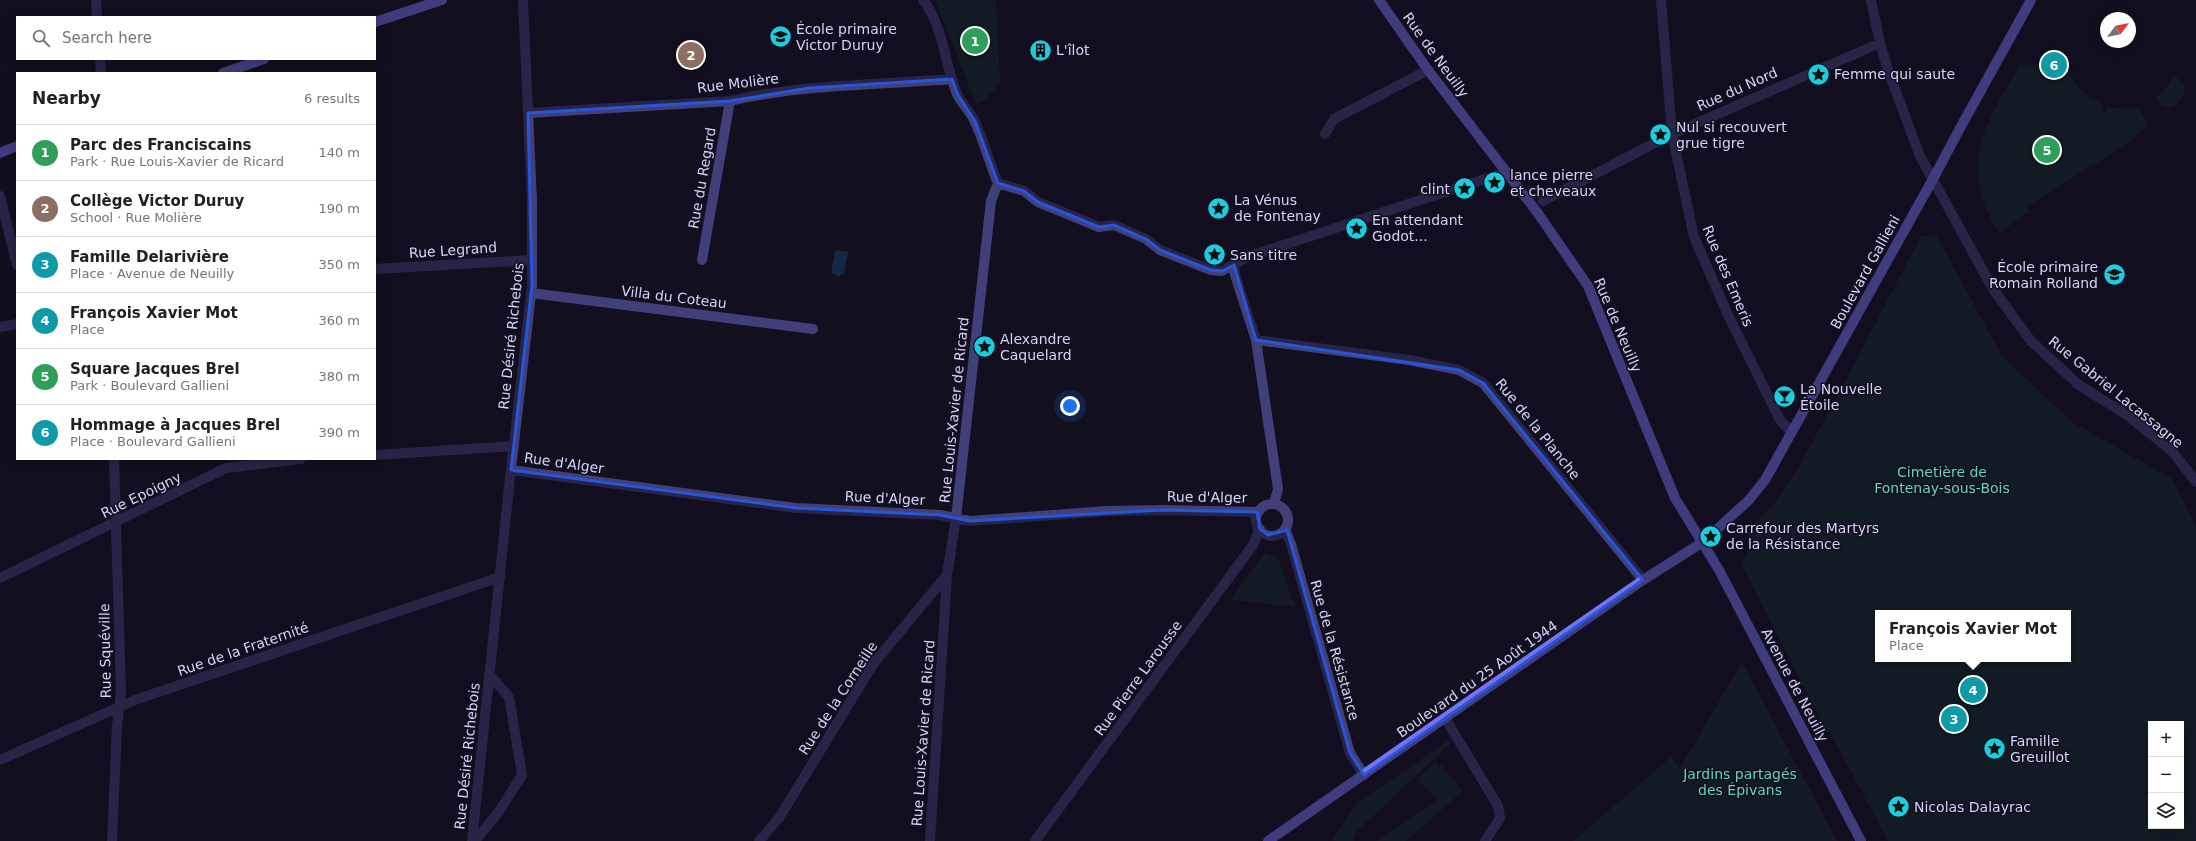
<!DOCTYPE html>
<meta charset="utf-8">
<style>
:root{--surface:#fff;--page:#f2f2f2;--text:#202124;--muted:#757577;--line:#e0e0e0;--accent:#1c6f79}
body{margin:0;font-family:"DejaVu Sans",sans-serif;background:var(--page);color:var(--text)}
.controls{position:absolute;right:12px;bottom:12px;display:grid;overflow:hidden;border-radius:0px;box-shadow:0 2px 10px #0003}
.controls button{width:36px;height:36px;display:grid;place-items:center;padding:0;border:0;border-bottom:1px solid var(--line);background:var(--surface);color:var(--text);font:20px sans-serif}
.compass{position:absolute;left:2100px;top:12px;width:36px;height:36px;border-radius:50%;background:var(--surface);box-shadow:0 2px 10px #0003;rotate:58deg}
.you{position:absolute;left:1070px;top:406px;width:14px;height:14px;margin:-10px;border:3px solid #fff;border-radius:50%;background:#1a73e8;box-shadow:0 0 0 6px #1a73e833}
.badge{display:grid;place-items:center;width:26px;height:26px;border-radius:50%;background:var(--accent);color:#fff;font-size:13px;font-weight:700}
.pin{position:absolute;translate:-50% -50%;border:2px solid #fff;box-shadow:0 1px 4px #0006}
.popup{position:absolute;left:1875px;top:610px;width:196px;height:52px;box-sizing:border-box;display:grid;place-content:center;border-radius:0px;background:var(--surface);filter:drop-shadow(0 1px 3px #0005);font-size:13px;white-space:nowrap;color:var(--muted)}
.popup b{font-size:15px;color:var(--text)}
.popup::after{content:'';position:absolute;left:50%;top:100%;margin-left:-8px;border:8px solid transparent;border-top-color:var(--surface)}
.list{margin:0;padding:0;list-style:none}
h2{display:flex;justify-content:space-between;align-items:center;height:52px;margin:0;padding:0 16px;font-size:17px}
h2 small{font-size:13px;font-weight:400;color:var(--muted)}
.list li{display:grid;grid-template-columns:26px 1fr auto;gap:12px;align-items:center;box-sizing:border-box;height:56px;padding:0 16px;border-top:1px solid var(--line)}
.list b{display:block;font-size:15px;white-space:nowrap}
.list p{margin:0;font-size:13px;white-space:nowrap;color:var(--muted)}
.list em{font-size:13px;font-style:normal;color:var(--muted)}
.icon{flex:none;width:22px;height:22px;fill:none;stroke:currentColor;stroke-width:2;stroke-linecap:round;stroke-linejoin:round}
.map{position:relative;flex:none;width:2196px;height:841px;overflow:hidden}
.search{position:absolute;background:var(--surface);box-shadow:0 2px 10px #0003;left:16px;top:16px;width:360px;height:44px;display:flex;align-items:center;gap:10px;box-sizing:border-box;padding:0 14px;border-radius:0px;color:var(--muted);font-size:15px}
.panel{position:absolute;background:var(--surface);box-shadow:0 2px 10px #0003;left:16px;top:72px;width:360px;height:388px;border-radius:0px}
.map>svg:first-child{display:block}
</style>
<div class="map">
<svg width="2196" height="841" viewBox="0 0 2196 841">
<rect width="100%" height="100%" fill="#120f1f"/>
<path fill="#132928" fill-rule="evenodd" d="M935,0H996L1000,83L984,101L976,104Z
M2066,63C2072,84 2084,96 2103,105L2102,111L2105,112L2107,107L2128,109L2138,107L2148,125L2130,141L2027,207L2029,212L1999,233C1957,166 1984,125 2020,65Z
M2175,76L2183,83L2185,89C2182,98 2178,106 2169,108L2162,106L2155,98L2162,93Z
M1936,235L2002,356L2072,422L2172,479L2196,526V841H1888L1830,732L1827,733L1741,563C1751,553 1749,543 1748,530L1776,501L1799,467L1846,380L1921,236ZM1878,613H2068V659H1878ZM2151,724H2181V826H2151Z
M1264,553L1278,558L1295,607L1231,600Z
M1742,662L1837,841H1573L1671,757L1680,768Z
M1451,739L1449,745L1358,830L1353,841H1332L1358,802Z
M1435,762L1439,767L1441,765L1463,791L1406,841H1376L1437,800L1417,779Z"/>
<path fill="#142744" d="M835,250L848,252L844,275L841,274L839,277L831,273Z"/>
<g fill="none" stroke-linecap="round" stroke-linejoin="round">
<path stroke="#413f79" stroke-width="10" d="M96,0L97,17
M923,0C944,27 944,63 957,94C961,103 970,111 974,120C984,140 989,163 998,183L991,201L956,518L947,575L930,841
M1661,0L1672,134L1694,237L1729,317L1780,420L1791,432
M1871,0L1880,43L1889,73L1920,156L1993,289L2031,341L2079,385L2127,415L2172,451L2196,482
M100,59L101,73
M528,113L730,101C802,84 878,85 952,79
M1325,134L1334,119L1428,70
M998,183L1024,191L1038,202L1099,227L1114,225L1146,239L1160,250L1211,270L1222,271L1247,257L1506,172
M0,196L17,265
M1543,201L1672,134L1880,43
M702,260L730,101
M1234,265L1235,275L1256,340L1278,489L1274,504
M375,269L532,260
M531,293L813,329
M0,327L17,324
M1256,340L1409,360L1459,370L1483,383L1643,580
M375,455L514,446
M511,470L796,508L940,515L970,521L1107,511L1162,510L1258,512
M1256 520a16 16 0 1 1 32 0a16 16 0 1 1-32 0Z
M1285,529L1291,544L1350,753L1364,775
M0,578L226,468L301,459
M1445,718L1498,806L1500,818L1485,841
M0,760L135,700L500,577
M112,841L117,726L121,692L114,459
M472,841L509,487L532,285V201L523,0
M475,841L498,813L522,775L509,697L489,674
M759,841L779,818L874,663L947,575
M1035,841L1253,545L1260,529"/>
<path stroke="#7573f0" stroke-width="10" d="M1379,0L1428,70L1537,212L1588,286L1675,498L1719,570L1861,841
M375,22L442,0
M223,73L264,59
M0,153L17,146
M1268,841L1643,580L1703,542L1749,500L1765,480L1933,179L1959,130L2031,0"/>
</g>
<path d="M0 0H2196V841H0ZM952,79L958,95L975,121L998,183L1024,191L1038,202L1099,227L1114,225L1146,239L1160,250L1211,270L1222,271L1234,265L1256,340L1459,370L1483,383L1643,580L1364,775L1350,753L1287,530L1268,535L1260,529L1257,512L1162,510L970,521L940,515L796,508L511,470L532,285L528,113L730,101L809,88Z" fill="#120f1f" fill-opacity=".55" fill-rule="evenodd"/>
<path fill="none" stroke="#2655da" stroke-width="3" stroke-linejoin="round" d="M952,79L958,95L975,121L998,183L1024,191L1038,202L1099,227L1114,225L1146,239L1160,250L1211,270L1222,271L1234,265L1256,340L1459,370L1483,383L1643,580L1364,775L1350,753L1287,530L1268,535L1260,529L1257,512L1162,510L970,521L940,515L796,508L511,470L532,285L528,113L730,101L809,88Z"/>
<defs>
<symbol id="school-disc" viewBox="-11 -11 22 22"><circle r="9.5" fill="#18cfe1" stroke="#120f1f"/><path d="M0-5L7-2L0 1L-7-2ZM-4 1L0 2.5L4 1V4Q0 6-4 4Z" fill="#111"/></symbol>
<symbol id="building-disc" viewBox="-11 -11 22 22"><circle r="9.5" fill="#18cfe1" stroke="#120f1f"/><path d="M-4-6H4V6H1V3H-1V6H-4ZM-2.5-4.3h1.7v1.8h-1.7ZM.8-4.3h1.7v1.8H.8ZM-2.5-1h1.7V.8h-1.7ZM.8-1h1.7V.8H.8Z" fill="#111"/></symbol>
<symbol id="sight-disc" viewBox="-11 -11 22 22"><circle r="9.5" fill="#18cfe1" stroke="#120f1f"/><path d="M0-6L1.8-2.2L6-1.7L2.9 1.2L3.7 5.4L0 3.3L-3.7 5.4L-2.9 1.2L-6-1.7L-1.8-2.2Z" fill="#111"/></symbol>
<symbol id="bar-disc" viewBox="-11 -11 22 22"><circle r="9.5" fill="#18cfe1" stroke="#120f1f"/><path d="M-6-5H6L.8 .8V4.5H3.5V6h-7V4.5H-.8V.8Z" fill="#111"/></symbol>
</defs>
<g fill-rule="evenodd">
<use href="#school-disc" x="768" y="24" width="25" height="25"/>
<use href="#building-disc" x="1028" y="38" width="25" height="25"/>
<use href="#sight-disc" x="1806" y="62" width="25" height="25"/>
<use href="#sight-disc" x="1648" y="122" width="25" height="25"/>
<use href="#sight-disc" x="1482" y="170" width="25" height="25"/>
<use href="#sight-disc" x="1452" y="176" width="25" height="25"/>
<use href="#sight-disc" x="1206" y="196" width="25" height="25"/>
<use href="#sight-disc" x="1344" y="216" width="25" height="25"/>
<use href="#sight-disc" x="1202" y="242" width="25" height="25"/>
<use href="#school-disc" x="2102" y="262" width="25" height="25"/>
<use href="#sight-disc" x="972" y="334" width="25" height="25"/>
<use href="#bar-disc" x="1772" y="384" width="25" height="25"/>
<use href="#sight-disc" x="1698" y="524" width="25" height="25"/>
<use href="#sight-disc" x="1982" y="736" width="25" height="25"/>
<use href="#sight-disc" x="1886" y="794" width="25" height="25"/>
</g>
<g text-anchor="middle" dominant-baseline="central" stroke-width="3" stroke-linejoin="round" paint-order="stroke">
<g font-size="14" fill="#d6d2fa" stroke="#120f1f" text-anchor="start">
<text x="796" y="29">École primaire<tspan x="796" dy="16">Victor Duruy</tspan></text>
<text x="1056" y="50">L'îlot</text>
<text x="1834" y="74">Femme qui saute</text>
<text x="1676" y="127">Nul si recouvert<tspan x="1676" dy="16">grue tigre</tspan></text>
<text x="1510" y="175">lance pierre<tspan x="1510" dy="16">et cheveaux</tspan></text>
<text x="1450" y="189" text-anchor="end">clint</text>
<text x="1234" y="200">La Vénus<tspan x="1234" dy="16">de Fontenay</tspan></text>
<text x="1372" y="220">En attendant<tspan x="1372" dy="16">Godot...</tspan></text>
<text x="1230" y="255">Sans titre</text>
<text x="2098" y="267" text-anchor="end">École primaire<tspan x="2098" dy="16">Romain Rolland</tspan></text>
<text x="1000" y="339">Alexandre<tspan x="1000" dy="16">Caquelard</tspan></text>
<text x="1800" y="389">La Nouvelle<tspan x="1800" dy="16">Étoile</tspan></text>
<text x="1726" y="528">Carrefour des Martyrs<tspan x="1726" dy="16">de la Résistance</tspan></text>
<text x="2010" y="741">Famille<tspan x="2010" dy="16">Greuillot</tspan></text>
<text x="1914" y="807">Nicolas Dalayrac</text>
</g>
<g font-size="14" fill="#d6d2fa" stroke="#120f1f">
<text transform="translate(1436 55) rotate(54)">Rue de Neuilly</text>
<text transform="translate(738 83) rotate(-7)">Rue Molière</text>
<text transform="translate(1737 89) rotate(-24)">Rue du Nord</text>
<text transform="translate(702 178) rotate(-80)">Rue du Regard</text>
<text transform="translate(453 250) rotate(-4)">Rue Legrand</text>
<text transform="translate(1865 272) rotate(-61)">Boulevard Gallieni</text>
<text transform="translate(1728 276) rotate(67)">Rue des Emeris</text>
<text transform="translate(674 297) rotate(7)">Villa du Coteau</text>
<text transform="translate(1618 325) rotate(67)">Rue de Neuilly</text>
<text transform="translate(511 336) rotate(-84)">Rue Désiré Richebois</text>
<text transform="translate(2116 392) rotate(39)">Rue Gabriel Lacassagne</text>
<text transform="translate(954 410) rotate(-84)">Rue Louis-Xavier de Ricard</text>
<text transform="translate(1538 429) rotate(51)">Rue de la Planche</text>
<text transform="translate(564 463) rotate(8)">Rue d'Alger</text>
<text transform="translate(141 495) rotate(-26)">Rue Epoigny</text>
<text transform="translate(1207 497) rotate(1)">Rue d'Alger</text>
<text transform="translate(885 498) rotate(3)">Rue d'Alger</text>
<text transform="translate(243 649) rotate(-19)">Rue de la Fraternité</text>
<text transform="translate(1335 650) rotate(74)">Rue de la Résistance</text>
<text transform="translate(105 651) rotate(-91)">Rue Squéville</text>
<text transform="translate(1138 678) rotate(-54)">Rue Pierre Larousse</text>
<text transform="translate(1477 679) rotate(-35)">Boulevard du 25 Août 1944</text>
<text transform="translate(1795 685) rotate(62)">Avenue de Neuilly</text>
<text transform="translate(838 698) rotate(-57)">Rue de la Corneille</text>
<text transform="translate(923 733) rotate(-86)">Rue Louis-Xavier de Ricard</text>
<text transform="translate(467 756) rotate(-84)">Rue Désiré Richebois</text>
</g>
<g font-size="14" fill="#66d2b6" stroke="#120f1f">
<text x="1942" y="472">Cimetière de<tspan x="1942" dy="16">Fontenay-sous-Bois</tspan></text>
<text x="1740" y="774">Jardins partagés<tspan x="1740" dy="16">des Épivans</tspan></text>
</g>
</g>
</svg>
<div class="controls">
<button>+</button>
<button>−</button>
<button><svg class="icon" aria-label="layers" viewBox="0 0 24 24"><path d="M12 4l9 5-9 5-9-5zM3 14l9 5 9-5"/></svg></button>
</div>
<svg class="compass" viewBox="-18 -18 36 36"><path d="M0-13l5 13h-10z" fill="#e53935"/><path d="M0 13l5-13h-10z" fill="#757577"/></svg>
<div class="you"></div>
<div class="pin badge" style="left:975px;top:41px;background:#2e9e5b">1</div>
<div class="pin badge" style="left:691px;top:55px;background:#8d6e63">2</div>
<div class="pin badge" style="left:1954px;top:719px;background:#0f9aa8">3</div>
<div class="pin badge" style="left:1973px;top:690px;background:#0f9aa8">4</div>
<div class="popup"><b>François Xavier Mot</b>Place</div>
<div class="pin badge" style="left:2047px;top:150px;background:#2e9e5b">5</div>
<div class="pin badge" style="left:2054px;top:65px;background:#0f9aa8">6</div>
<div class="search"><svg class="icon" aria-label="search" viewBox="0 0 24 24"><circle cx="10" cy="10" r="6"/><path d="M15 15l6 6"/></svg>Search here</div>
<section class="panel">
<h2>Nearby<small>6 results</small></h2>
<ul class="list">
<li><span class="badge" style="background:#2e9e5b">1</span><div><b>Parc des Franciscains</b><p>Park · Rue Louis-Xavier de Ricard</p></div><em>140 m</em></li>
<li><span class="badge" style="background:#8d6e63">2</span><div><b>Collège Victor Duruy</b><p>School · Rue Molière</p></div><em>190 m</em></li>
<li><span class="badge" style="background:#0f9aa8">3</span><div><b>Famille Delarivière</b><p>Place · Avenue de Neuilly</p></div><em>350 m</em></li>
<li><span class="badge" style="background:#0f9aa8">4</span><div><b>François Xavier Mot</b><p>Place</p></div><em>360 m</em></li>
<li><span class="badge" style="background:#2e9e5b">5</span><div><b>Square Jacques Brel</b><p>Park · Boulevard Gallieni</p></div><em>380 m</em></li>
<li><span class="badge" style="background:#0f9aa8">6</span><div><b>Hommage à Jacques Brel</b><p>Place · Boulevard Gallieni</p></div><em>390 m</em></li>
</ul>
</section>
</div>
